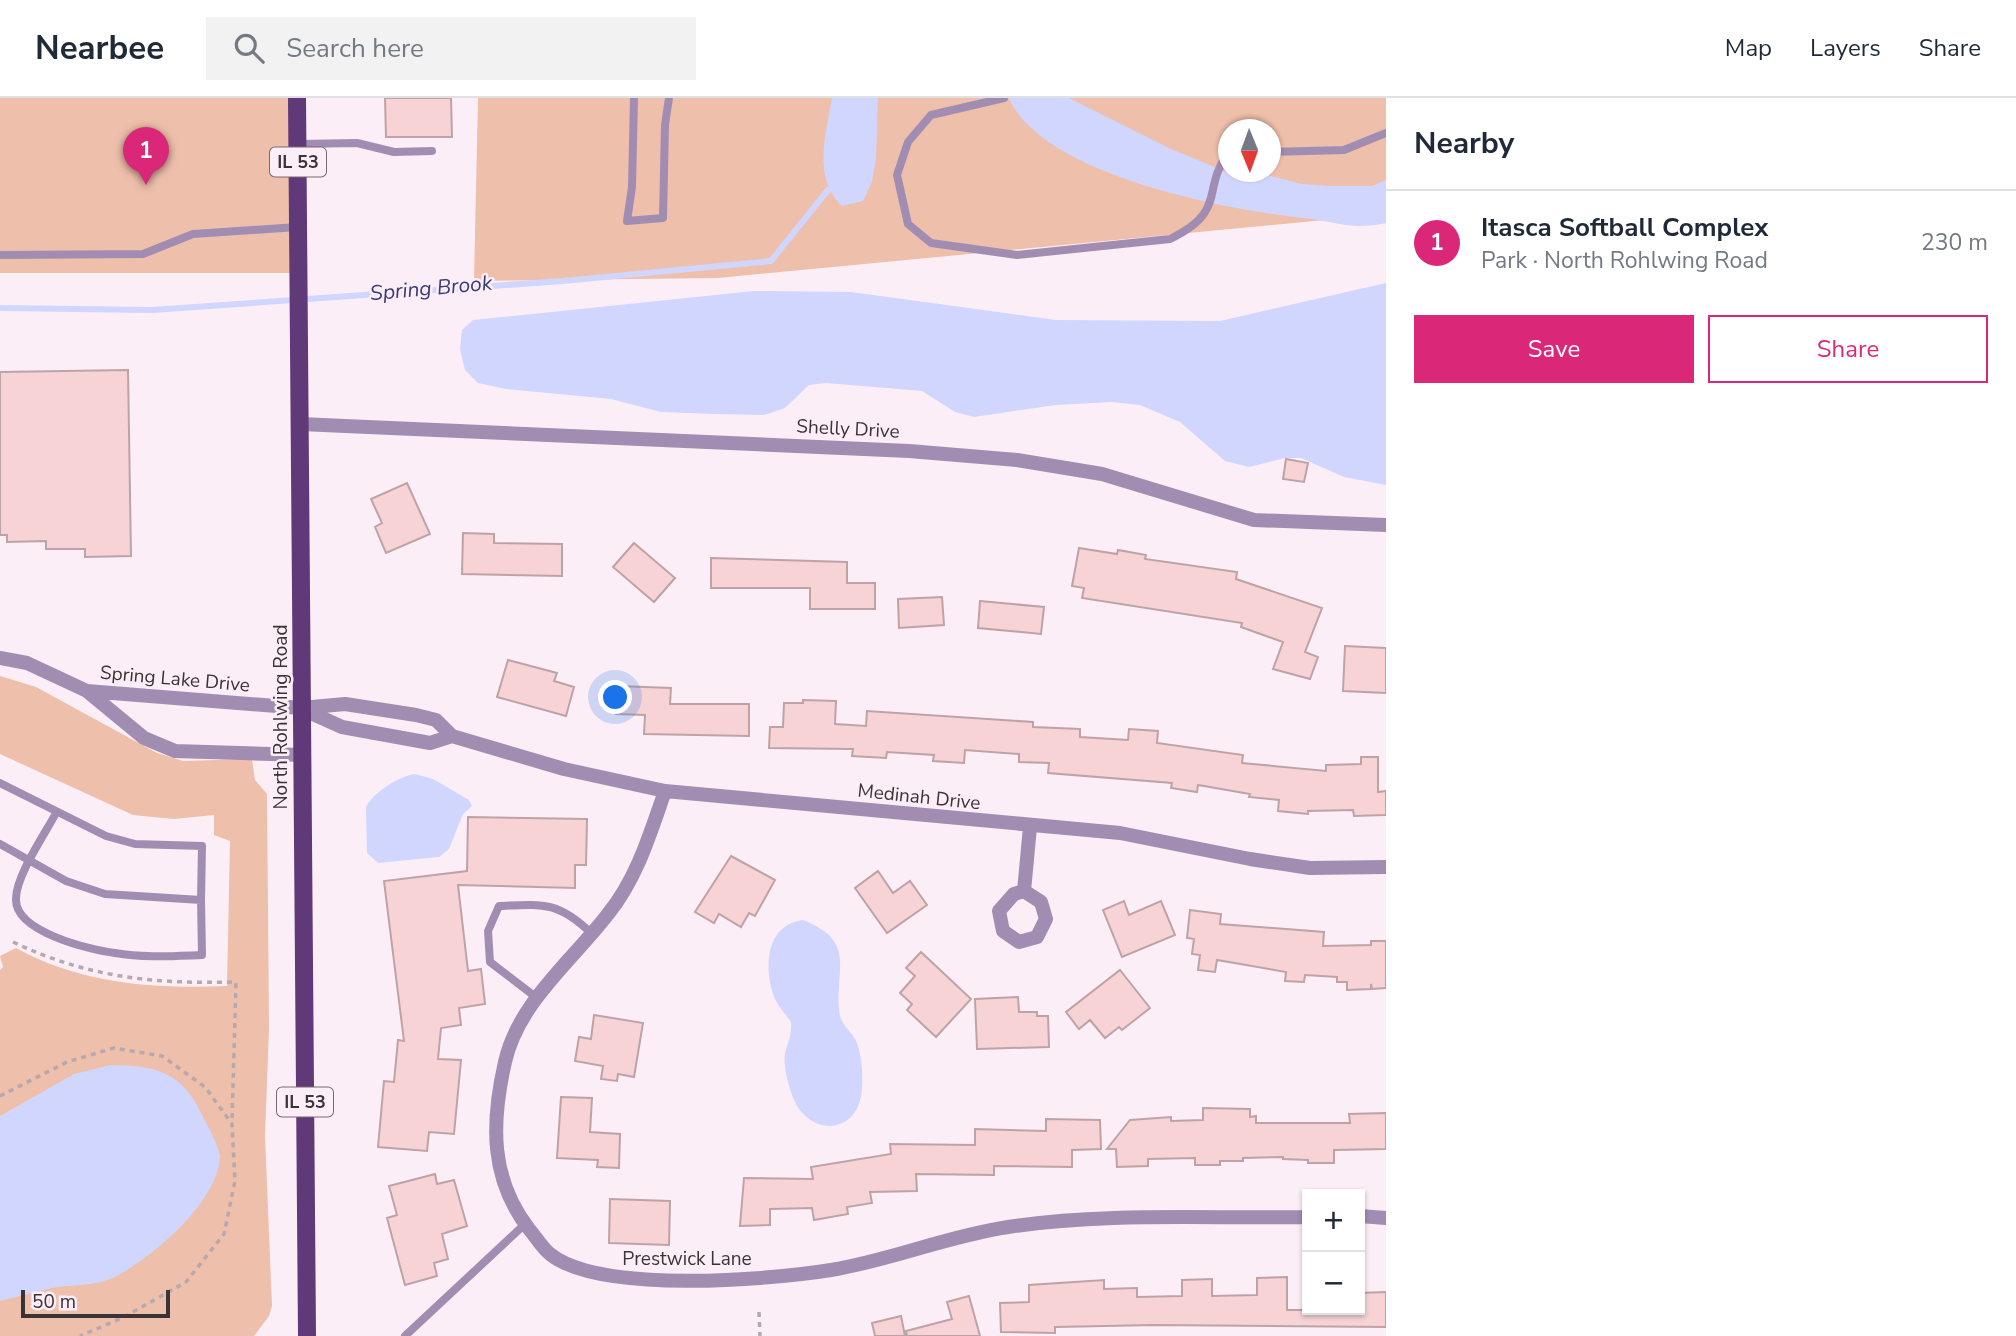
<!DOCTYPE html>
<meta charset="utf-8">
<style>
:root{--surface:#fff;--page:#f2f2f3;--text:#1f2937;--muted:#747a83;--line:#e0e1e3;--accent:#db2777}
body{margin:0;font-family:"Nunito Sans",sans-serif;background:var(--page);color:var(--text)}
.controls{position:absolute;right:21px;bottom:21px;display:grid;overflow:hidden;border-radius:0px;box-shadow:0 2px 5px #0004}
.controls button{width:63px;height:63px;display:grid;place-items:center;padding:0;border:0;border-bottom:2px solid var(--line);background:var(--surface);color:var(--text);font:35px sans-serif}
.compass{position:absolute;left:1218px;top:21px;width:63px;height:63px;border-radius:50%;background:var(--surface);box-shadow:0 2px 5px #0004;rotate:179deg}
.scale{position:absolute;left:21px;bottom:18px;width:149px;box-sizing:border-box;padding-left:7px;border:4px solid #3c3338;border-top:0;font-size:19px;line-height:24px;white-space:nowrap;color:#3c3338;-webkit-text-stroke:5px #fceef6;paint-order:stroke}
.you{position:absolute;left:616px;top:600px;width:24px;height:24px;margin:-18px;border:5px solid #fff;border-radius:50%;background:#1a73e8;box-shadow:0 0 0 10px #1a73e833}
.badge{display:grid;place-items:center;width:46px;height:46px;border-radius:50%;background:var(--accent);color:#fff;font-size:23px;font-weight:700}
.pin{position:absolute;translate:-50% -58px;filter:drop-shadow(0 2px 4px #0008)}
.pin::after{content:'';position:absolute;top:37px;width:24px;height:21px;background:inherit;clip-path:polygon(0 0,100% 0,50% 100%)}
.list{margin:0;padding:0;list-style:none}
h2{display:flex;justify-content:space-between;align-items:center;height:91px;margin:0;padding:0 28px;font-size:30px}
h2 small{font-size:23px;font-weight:400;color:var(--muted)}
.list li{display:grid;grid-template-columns:46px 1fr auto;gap:21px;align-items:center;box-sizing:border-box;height:105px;padding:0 28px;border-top:2px solid var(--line)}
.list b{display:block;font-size:26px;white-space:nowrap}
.list p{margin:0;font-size:23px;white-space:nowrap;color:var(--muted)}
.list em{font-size:23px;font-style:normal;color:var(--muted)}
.actions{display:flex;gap:14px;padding:21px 28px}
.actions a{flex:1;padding:16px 0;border:2px solid var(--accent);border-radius:0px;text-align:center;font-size:24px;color:var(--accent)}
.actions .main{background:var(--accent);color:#fff}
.icon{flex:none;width:38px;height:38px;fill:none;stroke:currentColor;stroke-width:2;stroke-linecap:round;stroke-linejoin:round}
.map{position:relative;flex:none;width:1386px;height:1238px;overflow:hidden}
header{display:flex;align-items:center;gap:42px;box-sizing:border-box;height:98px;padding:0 35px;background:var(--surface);border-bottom:2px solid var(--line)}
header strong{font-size:33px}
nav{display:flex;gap:38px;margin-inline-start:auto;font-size:24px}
.search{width:490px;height:63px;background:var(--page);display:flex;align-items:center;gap:18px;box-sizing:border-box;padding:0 24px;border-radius:0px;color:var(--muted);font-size:26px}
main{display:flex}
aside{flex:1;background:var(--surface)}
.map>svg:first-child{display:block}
</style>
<header>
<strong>Nearbee</strong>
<div class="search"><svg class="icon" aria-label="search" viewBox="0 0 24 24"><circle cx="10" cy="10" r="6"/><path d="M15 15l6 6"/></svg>Search here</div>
<nav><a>Map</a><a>Layers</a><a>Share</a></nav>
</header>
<main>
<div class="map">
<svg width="1386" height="1238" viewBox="0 0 1386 1238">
<rect width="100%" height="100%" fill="#fceef6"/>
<path fill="#eebfab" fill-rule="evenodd" d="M0,0H292V175H0Z
M478,0H1386V112L1367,118L718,180L474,183ZM1228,32H1270V74H1228Z
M0,578L36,589L157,655L183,663L252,661L255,682L267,696L269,931L265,1037L272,1208L269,1218L254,1238H0V872L3,869L0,858L16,850C82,886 153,891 227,888L230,743L214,737V717L174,721L133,717L0,656Z"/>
<path fill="#d0d6fd" d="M832,0H878L876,61L872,84L863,103L842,108C812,80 826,36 832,0Z
M1009,0H1069L1171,51L1229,75L1256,74L1302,86L1332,88H1372L1386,82V125C1349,133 1336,123 1302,120C1226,111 1042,77 1009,0Z
M1386,185V387L1344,379L1301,360H1285L1249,369L1225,363L1180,324L1140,307L1112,304L1055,307L974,319L955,314L922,293L826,285L809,287L785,310L764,317L715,316L661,314L611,301L506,291L478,285L465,272L460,251L462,232L473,222L754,193L851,194L1056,222L1220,223Z
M415,676L433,681L469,702L472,708L463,716L449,751L439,759L378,765L367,755L366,709C374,694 399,678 415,676Z
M803,822C857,843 835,871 839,911C840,927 850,931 856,943C862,956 863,977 862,991C859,1038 807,1040 792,997C788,985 783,967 785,955C788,944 792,936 791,924C786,917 779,909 775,901C763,871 765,827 803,822Z
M111,967C153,968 179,972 199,1011C204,1021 220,1049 220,1059C217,1105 155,1156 119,1177C97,1189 74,1186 52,1190C34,1194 17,1199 0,1203V1018L74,976Z"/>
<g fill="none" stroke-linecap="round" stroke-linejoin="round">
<path stroke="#d0d6fd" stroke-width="6" d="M0,210L152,212L563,183L771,163L828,92"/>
</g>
<path fill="#f7d3d6" stroke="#bea3a6" stroke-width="2" d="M385,0H451L452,39H386Z
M128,272L131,458L85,459V451H46V443L7,444V437H0V274Z
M1286,361L1308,365L1304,384L1283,381Z
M407,385L430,436L386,455L375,429L382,425L371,401Z
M463,435L494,436V445L562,446V478L462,476Z
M634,445L675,480L654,504L613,469Z
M1079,450L1117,456L1118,452L1146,457L1145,461L1237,474L1236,481L1322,510L1305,554L1318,559L1310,581L1273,571L1283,544L1241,529L1242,525L1082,500L1084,490L1072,488Z
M711,460L847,464V485H875V511H810V490H711Z
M942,499L944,527L899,530L898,501Z
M980,503L1044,509L1041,536L978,530Z
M1345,548L1386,550V595L1343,593Z
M508,562L557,575L554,583L574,589L566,618L497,599Z
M618,588L671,590L670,606H749V638L644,636L645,617L616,616Z
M803,602L836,603L835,626L866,628L867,613L1033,624V629L1080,631V639L1128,642L1129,631L1158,633L1157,645L1243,657L1242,665L1326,673V667L1361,666V659H1378V694L1386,693V717L1354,718L1353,712L1308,713V716L1278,713L1279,702L1249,699L1250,696L1198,687L1197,694L1171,690L1172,685L1048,675L1049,665L1019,664V656L965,652L964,665L933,663L934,657L887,654L886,660L852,658L853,651L769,650L770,629H783L784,605H803Z
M468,719L587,721L586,767H575V790L458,787L468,873L481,871L485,906L459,910L461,927L441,930L438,961L461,962L454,1036L429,1034L427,1053L378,1049L384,983L394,984L398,942L404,943L384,783L467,773Z
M731,758L775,782L755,818L749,815L741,829L719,816L714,825L695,814Z
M878,773L893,795L910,783L927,807L887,835L855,790Z
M1124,803L1129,817L1161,803L1175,837L1122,859L1103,812Z
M1190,812L1221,816L1220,826L1324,834L1323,848L1371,847V843H1386V890L1372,891L1371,886V891L1347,892V884H1337V879L1305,877L1304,884L1285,883L1286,874L1217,862L1215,874L1198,872L1200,857L1192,856L1194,841L1187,840Z
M921,854L971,901L936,939L907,912L912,906L900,895L915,878L906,870Z
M1120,872L1150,910L1122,932L1119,929L1105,940L1090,922L1079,931L1066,914Z
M1018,899L1019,914H1037V918H1048L1049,949L977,951L975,901Z
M594,917L643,925L634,979L618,976L617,983L601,981L603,968L575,963L579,939L591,941Z
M561,999L592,1000L590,1034L620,1036L619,1070L597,1069L598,1062L557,1060Z
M1203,1010L1250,1011V1019L1256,1018V1025H1350L1349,1016L1386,1015V1051L1334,1052V1065H1308V1062L1283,1061V1059L1243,1060V1063H1220V1067H1195V1060L1148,1061V1068L1117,1069L1116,1051H1107L1130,1022L1171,1019V1023L1203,1022Z
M1046,1021L1100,1022L1101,1051L1072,1052V1069L994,1068V1077L916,1076L917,1093L870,1094L872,1105L847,1109L848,1116L814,1122L812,1110L770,1111V1127L740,1128L744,1080L813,1081L811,1069L891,1056L890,1046L975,1047V1031L1046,1033Z
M435,1076L437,1086L454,1082L467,1128L442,1136L448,1161L434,1165L437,1178L405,1187L387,1120L397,1117L389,1088Z
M610,1101L670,1103L669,1147L609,1145Z
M1287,1179V1212H1360V1195L1386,1194V1229L1154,1227L1055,1229V1235L1001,1234L1000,1205L1029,1204V1187L1104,1182V1191L1137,1190V1199L1182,1198V1182L1212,1181V1198L1257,1197V1180Z
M969,1198L980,1238H907L906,1233L952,1221L947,1204Z
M901,1218L905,1238H875L872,1225Z"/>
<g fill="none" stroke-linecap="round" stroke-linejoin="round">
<path stroke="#b5a9af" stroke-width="3.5" stroke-dasharray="5 5" stroke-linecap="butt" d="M13,844C89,880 154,886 236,884L232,1024
M0,998L67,964L114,950L162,958L205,989L232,1026L235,1083L224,1136L186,1184L124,1219L80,1238
M759,1214L760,1238"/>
<path stroke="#a28db2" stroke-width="8" d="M634,0L632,89L627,123L663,120L665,27L669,0
M1004,0L931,17L908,44L897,77L908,126L931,145L1017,157L1170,141C1228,113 1201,92 1228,55
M298,46L357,45L394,54L432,53
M1270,54L1344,52L1386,35
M0,157L143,156L193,136L297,129
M0,685L106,738L135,746L202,748L201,802L105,796L66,783L0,746
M56,715C45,736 15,779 16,802C16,834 90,852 115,855C143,860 173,858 202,857L201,802
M537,900L490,864L488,833L499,808C542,806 558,803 592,836
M405,1238L525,1126"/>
<path stroke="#a28db2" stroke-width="14" d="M300,326L909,353L1017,362L1102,376L1254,422L1386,427
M0,560L27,565L87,593L301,610L345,606L416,617L436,622L452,638L564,671L665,693L1120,735L1250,761L1310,770L1386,769
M87,593L144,640L175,653L302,657
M302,611L342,629L430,645L452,638
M665,693C650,736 637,780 608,816C572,863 518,905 505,964C491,1025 490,1081 529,1131C536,1139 542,1150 550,1156C599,1196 769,1182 831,1172C891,1162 948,1138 1008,1129C1105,1114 1210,1121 1307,1119
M1024,793L1041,804L1046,821L1037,839L1019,844L1003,833L999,813L1014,796L1024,793L1030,729
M1360,1118L1386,1120"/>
<path stroke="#5f3978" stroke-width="18" d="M297,0L307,1238"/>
</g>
<g text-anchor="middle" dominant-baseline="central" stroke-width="5" stroke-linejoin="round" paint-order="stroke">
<g fill="#fceef6" stroke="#766b71" stroke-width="2">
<rect x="270" y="49.5" width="56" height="29" rx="5"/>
<rect x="277" y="989.5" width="56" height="29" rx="5"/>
</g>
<g font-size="18" font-weight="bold" fill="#3c3338">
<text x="298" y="64">IL 53</text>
<text x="305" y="1004">IL 53</text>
</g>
<g font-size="19" fill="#3c3338" stroke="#fceef6">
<text transform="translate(848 331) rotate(3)">Shelly Drive</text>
<text transform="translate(175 581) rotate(5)">Spring Lake Drive</text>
<text transform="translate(281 619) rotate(-90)">North Rohlwing Road</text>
<text transform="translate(919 699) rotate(6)">Medinah Drive</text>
<text x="687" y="1161">Prestwick Lane</text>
</g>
<g font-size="21" font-style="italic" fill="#3a3c76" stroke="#fceef6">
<text transform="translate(431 190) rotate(-5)">Spring Brook</text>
</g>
</g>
</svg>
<div class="controls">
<button>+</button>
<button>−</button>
</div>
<svg class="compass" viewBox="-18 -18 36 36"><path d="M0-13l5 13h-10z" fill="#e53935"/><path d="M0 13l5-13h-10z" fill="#747a83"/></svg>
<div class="scale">50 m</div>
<div class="you"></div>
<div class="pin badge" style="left:146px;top:87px">1</div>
</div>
<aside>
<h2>Nearby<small></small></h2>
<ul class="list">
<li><span class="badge">1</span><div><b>Itasca Softball Complex</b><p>Park · North Rohlwing Road</p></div><em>230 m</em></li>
</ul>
<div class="actions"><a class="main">Save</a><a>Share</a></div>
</aside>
</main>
